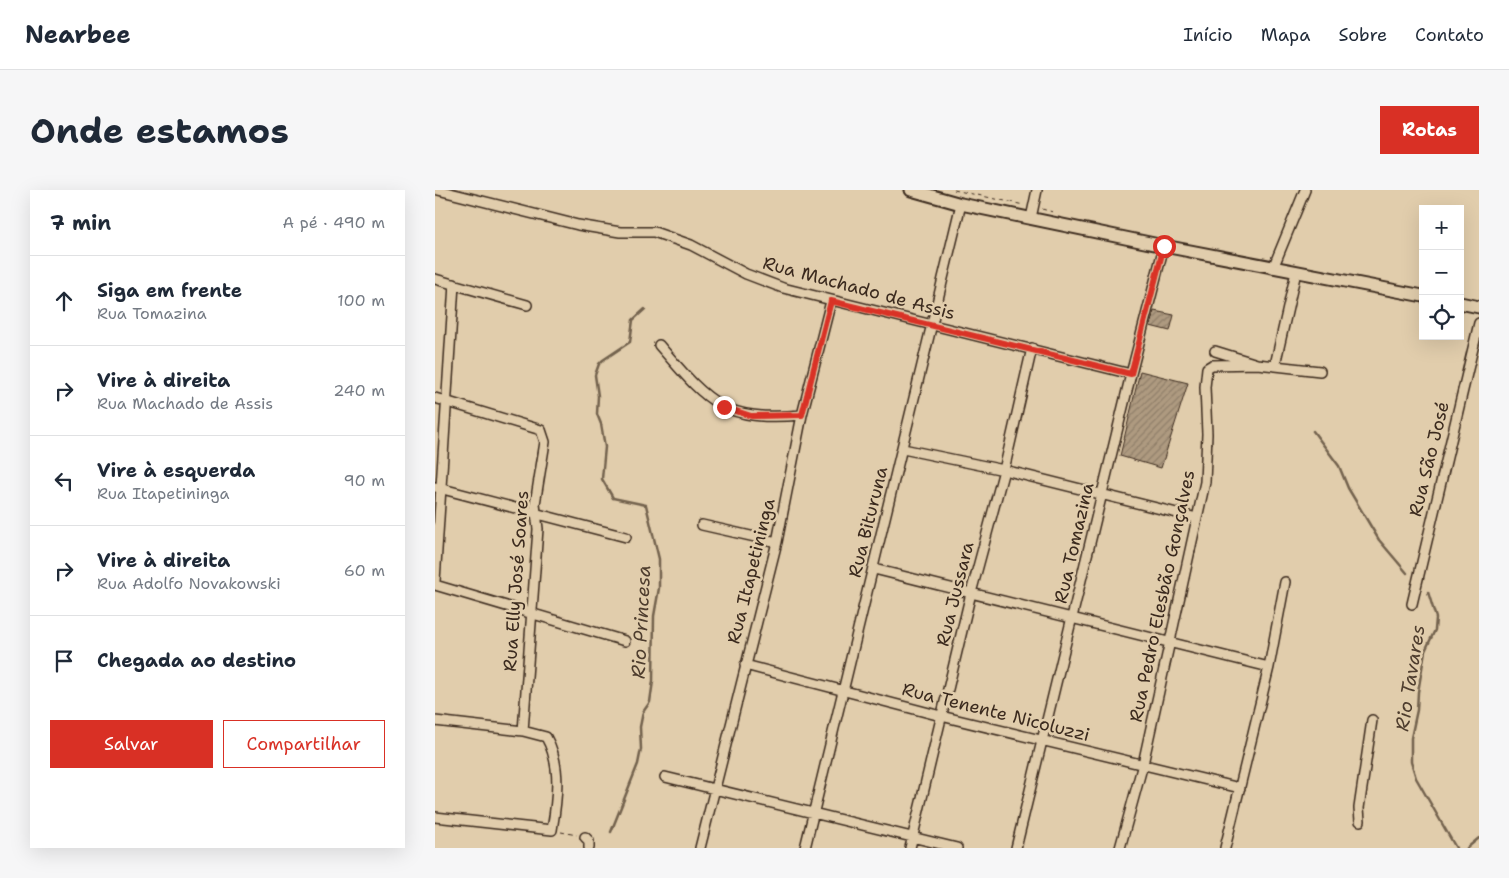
<!DOCTYPE html>
<html lang="pt">
<meta charset="utf-8">
<style>
:root{--surface:#fff;--page:#f6f6f7;--text:#1f2937;--muted:#747a83;--line:#e0e1e3;--accent:#d93025}
body{margin:0;font-family:"Shantell Sans",sans-serif;background:var(--page);color:var(--text)}
.controls{position:absolute;right:15px;top:15px;display:grid;overflow:hidden;border-radius:0px;box-shadow:0 5px 20px #0002}
.controls button{width:45px;height:45px;display:grid;place-items:center;padding:0;border:0;border-bottom:1px solid var(--line);background:var(--surface);color:var(--text);font:25px sans-serif}
.stop{position:absolute;width:15px;height:15px;margin:-11px;border:4px solid #d93025;border-radius:50%;background:#fff}
.stop.end{background:#d93025;border-color:#fff;box-shadow:0 1px 5px #0008}
.list{margin:0;padding:0;list-style:none}
h2{display:flex;justify-content:space-between;align-items:center;height:65px;margin:0;padding:0 20px;font-size:21px}
h2 small{font-size:16px;font-weight:400;color:var(--muted)}
.list li{display:grid;grid-template-columns:32px 1fr auto;gap:15px;align-items:center;box-sizing:border-box;height:90px;padding:0 20px;border-top:1px solid var(--line)}
.list b{display:block;font-size:19px;white-space:nowrap}
.list p{margin:0;font-size:16px;white-space:nowrap;color:var(--muted)}
.list em{font-size:16px;font-style:normal;color:var(--muted)}
.actions{display:flex;gap:10px;padding:15px 20px}
.actions a{flex:1;padding:11px 0;border:1px solid var(--accent);border-radius:0px;text-align:center;font-size:18px;color:var(--accent)}
.actions .main{background:var(--accent);color:#fff}
.icon{flex:none;width:28px;height:28px;fill:none;stroke:currentColor;stroke-width:2;stroke-linecap:round;stroke-linejoin:round}
.map{position:relative;flex:none;width:1044px;height:658px;overflow:hidden;border-radius:0px}
header{display:flex;align-items:center;gap:30px;box-sizing:border-box;height:70px;padding:0 25px;background:var(--surface);border-bottom:1px solid var(--line)}
header strong{font-size:24px}
nav{display:flex;gap:28px;margin-inline-start:auto;font-size:18px}
.intro{display:flex;align-items:center;justify-content:space-between;box-sizing:border-box;height:120px;padding:0 30px}
h1{margin:0;font-size:35px}
.button{padding:12px 22px;border-radius:0px;background:var(--accent);color:#fff;font-size:18px;font-weight:700}
main{display:flex;gap:30px;padding:0 30px}
aside{flex:1;background:var(--surface);border-radius:0px;box-shadow:0 5px 20px #0002}
.map>svg:first-child{display:block}
</style>
<header>
<strong>Nearbee</strong>
<nav><a>Início</a><a>Mapa</a><a>Sobre</a><a>Contato</a></nav>
</header>
<div class="intro"><h1>Onde estamos</h1><a class="button">Rotas</a></div>
<main>
<aside>
<h2>7 min<small>A pé · 490 m</small></h2>
<ul class="list">
<li><svg class="icon" aria-label="ahead" viewBox="0 0 24 24"><path d="M12 20V5M6 11l6-6 6 6"/></svg><div><b>Siga em frente</b><p>Rua Tomazina</p></div><em>100 m</em></li>
<li><svg class="icon" aria-label="right" viewBox="0 0 24 24"><path d="M7 20v-9h11M14 6l5 5-5 5"/></svg><div><b>Vire à direita</b><p>Rua Machado de Assis</p></div><em>240 m</em></li>
<li><svg class="icon" aria-label="left" viewBox="0 0 24 24"><path d="M17 20v-9H6M10 6l-5 5 5 5"/></svg><div><b>Vire à esquerda</b><p>Rua Itapetininga</p></div><em>90 m</em></li>
<li><svg class="icon" aria-label="right" viewBox="0 0 24 24"><path d="M7 20v-9h11M14 6l5 5-5 5"/></svg><div><b>Vire à direita</b><p>Rua Adolfo Novakowski</p></div><em>60 m</em></li>
<li><svg class="icon" aria-label="arrive" viewBox="0 0 24 24"><path d="M6 21V4h12l-3 4 3 4H6"/></svg><div><b>Chegada ao destino</b></div></li>
</ul>
<div class="actions"><a class="main">Salvar</a><a>Compartilhar</a></div>
</aside>
<div class="map">
<svg width="1044" height="658" viewBox="0 0 1044 658">
<defs>
<pattern id="building-hatch" width="6" height="6" patternUnits="userSpaceOnUse" patternTransform="scale(1.25)"><rect width="6" height="6" fill="#ae9a80"/><path d="M-1 1l2-2M0 6l6-6M5 7l2-2" fill="none" stroke="#8f7e68"/></pattern>
</defs>
<rect width="100%" height="100%" fill="#e1cdac"/>
<filter id="ink" filterUnits="userSpaceOnUse"><feTurbulence type="fractalNoise" baseFrequency=".02" numOctaves="2"/><feDisplacementMap in="SourceGraphic" scale="10" xChannelSelector="R" yChannelSelector="G"/><feConvolveMatrix kernelMatrix="1 2 1 2 8 2 1 2 1" color-interpolation-filters="sRGB"/></filter>
<g filter="url(#ink)">
<g fill="none" stroke-linecap="round" stroke-linejoin="round">
<path stroke="#73624e" stroke-width="2.5" d="M878,241L904,276L913,298L944,350L972,383
M993,402L1001,428L1000,440L990,461L983,502L982,520L976,548V572L981,588L1021,658
M176,642L203,574L206,559L205,537L208,522L215,512L218,491L219,426L224,398V369L211,315L178,308L167,289L170,257L166,234L162,224L163,206L160,185L164,174L168,170L195,152L198,130L210,119
M1032,658L1044,648"/>
</g>
<path fill="url(#building-hatch)" stroke="#3b2a1e" d="M719,121L739,125L735,141L715,136Z
M705,181L753,193L726,278L685,266Z"/>
<g fill="none" stroke-linecap="round" stroke-linejoin="round">
<defs>
<path id="minor" d="M3,0L143,35L185,42H219L256,55L311,84L348,98L696,184
M596,28L602,0
M838,78L870,0
M0,89L92,115
M224,155C273,212 287,232 367,225
M780,161L822,174L885,181
M840,175L861,82
M0,208L106,240L110,252L100,314L103,339L88,541
M468,259L569,280L762,328
M0,297L191,347
M267,335L342,352
M439,379L834,477
M0,391L19,94
M0,395L190,451
M977,414L1044,133
M310,475L506,526L805,598
M0,531L88,541L111,547C127,575 122,610 117,640L0,627
M230,587L522,658
M925,631L924,618L937,530
M150,647L154,651V658
M265,658L342,352L367,225L396,111
M370,658L526,14
M475,658L536,403L569,280L597,158
M581,658L696,184L729,56
M685,658L708,574L770,292L772,244L770,197L772,178L777,175L822,174
M790,658L834,477L850,392"/>
<path id="major" d="M476,0L526,14L729,56L988,106
M1025,113L1044,117"/>
</defs>
<use href="#minor" stroke="#3b2a1e" stroke-width="12"/>
<use href="#major" stroke="#3b2a1e" stroke-width="15"/>
<path stroke="#3b2a1e" stroke-width="1" stroke-dasharray="4 4" stroke-linecap="butt" d="M519,0L589,15
M607,19L618,22
M126,642L142,645"/>
<use href="#minor" stroke="#e1cdac" stroke-width="9"/>
<use href="#major" stroke="#e1cdac" stroke-width="11"/>
</g>
</g>
<g fill="none" stroke-linecap="round" stroke-linejoin="round" filter="url(#ink)">
<path stroke="#d93025" stroke-width="6" d="M289,217L316,226L367,225L396,111L696,184L729,56"/>
</g>
<g text-anchor="middle" dominant-baseline="central" stroke-width="5" stroke-linejoin="round" paint-order="stroke">
<g font-size="18" fill="#3b2a1e" stroke="#e1cdac">
<text transform="translate(424 98) rotate(15)">Rua Machado de Assis</text>
<text transform="translate(994 269) rotate(-76)">Rua São José</text>
<text transform="translate(433 332) rotate(-76)">Rua Bituruna</text>
<text transform="translate(639 353) rotate(-77)">Rua Tomazina</text>
<text transform="translate(316 381) rotate(-76)">Rua Itapetininga</text>
<text transform="translate(81 391) rotate(-86)">Rua Elly José Soares</text>
<text transform="translate(520 404) rotate(-76)">Rua Jussara</text>
<text transform="translate(727 406) rotate(-78)">Rua Pedro Elesbão Gonçalves</text>
<text transform="translate(561 522) rotate(14)">Rua Tenente Nicoluzzi</text>
</g>
<g font-size="19" font-style="italic" fill="#4e3d2e" stroke="#e1cdac">
<text transform="translate(206 432) rotate(-87)">Rio Princesa</text>
<text transform="translate(975 488) rotate(-81)">Rio Tavares</text>
</g>
</g>
</svg>
<div class="controls">
<button>+</button>
<button>−</button>
<button><svg class="icon" aria-label="locate" viewBox="0 0 24 24"><circle cx="12" cy="12" r="6"/><path d="M12 2v4M12 18v4M2 12h4M18 12h4"/></svg></button>
</div>
<div class="stop" style="left:729px;top:56px"></div>
<div class="stop end" style="left:289px;top:217px"></div>
</div>
</main>
